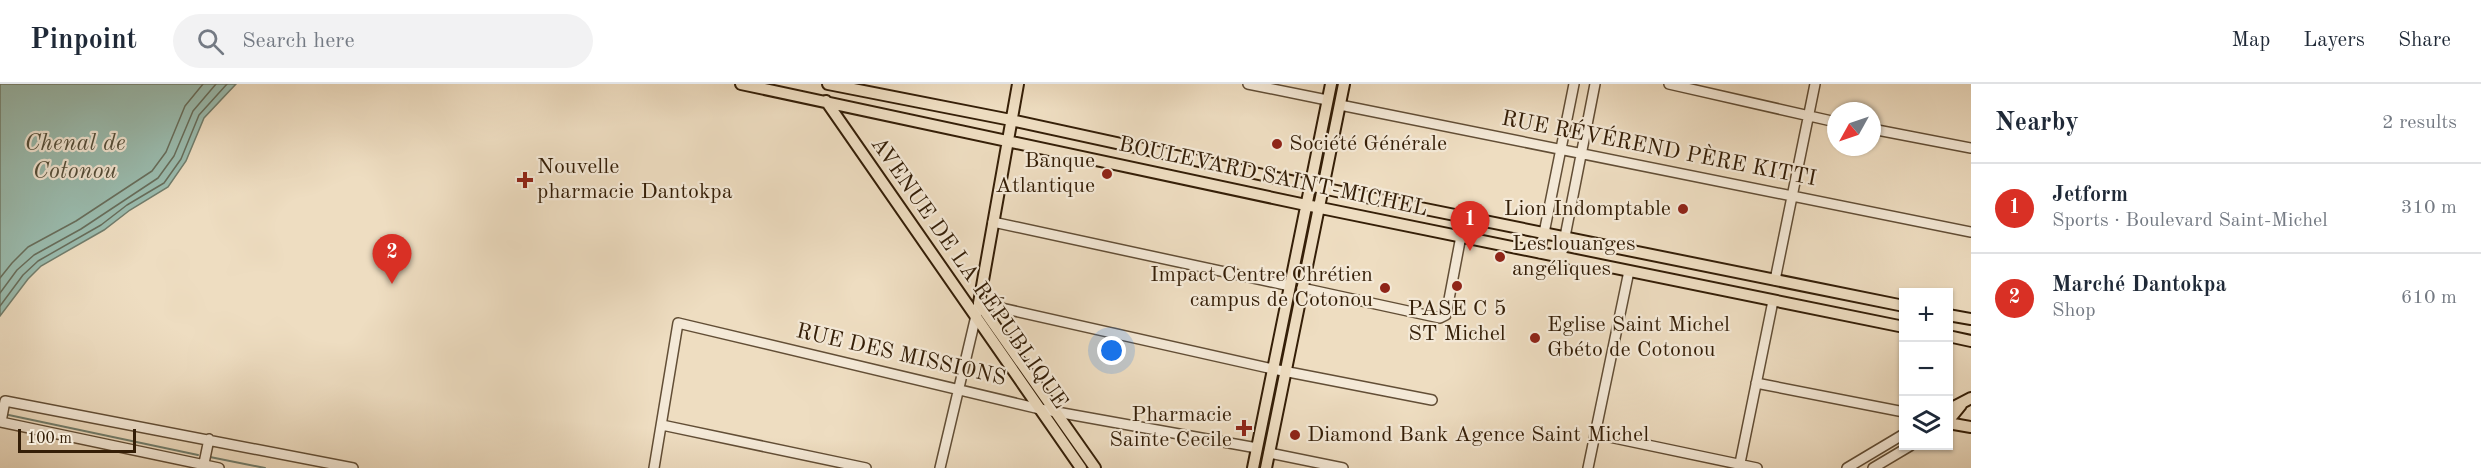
<!DOCTYPE html>
<meta charset="utf-8">
<style>
:root{--surface:#fff;--page:#f2f2f3;--text:#1f2937;--muted:#747a83;--line:#e0e1e3;--accent:#d93025}
body{margin:0;font-family:"Old Standard TT",serif;background:var(--page);color:var(--text)}
.controls{position:absolute;right:18px;bottom:18px;display:grid;overflow:hidden;border-radius:0px;box-shadow:0 2px 4px #0004}
.controls button{width:54px;height:54px;display:grid;place-items:center;padding:0;border:0;border-bottom:2px solid var(--line);background:var(--surface);color:var(--text);font:30px sans-serif}
.compass{position:absolute;left:1827px;top:18px;width:54px;height:54px;border-radius:50%;background:var(--surface);box-shadow:0 2px 4px #0004;rotate:230deg}
.scale{position:absolute;left:18px;bottom:15px;width:118px;box-sizing:border-box;padding-left:6px;border:3px solid #341e07;border-top:0;font-size:16px;line-height:21px;white-space:nowrap;color:#341e07;-webkit-text-stroke:4px #f4e9d7;paint-order:stroke}
.you{position:absolute;left:1112px;top:267px;width:21px;height:21px;margin:-15px;border:4px solid #fff;border-radius:50%;background:#1a73e8;box-shadow:0 0 0 9px #1a73e833}
.badge{display:grid;place-items:center;width:39px;height:39px;border-radius:50%;background:var(--accent);color:#fff;font-size:20px;font-weight:700}
.pin{position:absolute;translate:-50% -50px;filter:drop-shadow(0 2px 3px #0008)}
.pin::after{content:'';position:absolute;top:32px;width:21px;height:18px;background:inherit;clip-path:polygon(0 0,100% 0,50% 100%)}
.list{margin:0;padding:0;list-style:none}
h2{display:flex;justify-content:space-between;align-items:center;height:78px;margin:0;padding:0 24px;font-size:26px}
h2 small{font-size:20px;font-weight:400;color:var(--muted)}
.list li{display:grid;grid-template-columns:39px 1fr auto;gap:18px;align-items:center;box-sizing:border-box;height:90px;padding:0 24px;border-top:2px solid var(--line)}
.list b{display:block;font-size:22px;white-space:nowrap}
.list p{margin:0;font-size:20px;white-space:nowrap;color:var(--muted)}
.list em{font-size:20px;font-style:normal;color:var(--muted)}
.icon{flex:none;width:33px;height:33px;fill:none;stroke:currentColor;stroke-width:2;stroke-linecap:round;stroke-linejoin:round}
.map{position:relative;flex:none;width:1971px;height:384px;overflow:hidden}
header{display:flex;align-items:center;gap:36px;box-sizing:border-box;height:84px;padding:0 30px;background:var(--surface);border-bottom:2px solid var(--line)}
header strong{font-size:28px}
nav{display:flex;gap:33px;margin-inline-start:auto;font-size:21px}
.search{width:420px;height:54px;background:var(--page);display:flex;align-items:center;gap:15px;box-sizing:border-box;padding:0 21px;border-radius:33px;color:var(--muted);font-size:22px}
main{display:flex}
aside{flex:1;background:var(--surface)}
.map>svg:first-child{display:block}
</style>
<header>
<strong>Pinpoint</strong>
<div class="search"><svg class="icon" aria-label="search" viewBox="0 0 24 24"><circle cx="10" cy="10" r="6"/><path d="M15 15l6 6"/></svg>Search here</div>
<nav><a>Map</a><a>Layers</a><a>Share</a></nav>
</header>
<main>
<div class="map">
<svg width="1971" height="384" viewBox="0 0 1971 384">
<rect width="100%" height="100%" fill="#eeddc1"/>
<filter id="stains"><feTurbulence type="fractalNoise" baseFrequency=".00333" numOctaves="4"/><feColorMatrix values="0 0 0 0 .2 0 0 0 0 .09 0 0 0 0 .02 0 0 0 .5 -.17"/></filter>
<radialGradient id="worn" r=".72"><stop offset=".6" stop-color="#630" stop-opacity="0"/><stop offset="1" stop-color="#630" stop-opacity=".3"/></radialGradient>
<path fill="#9abcaf" stroke="#717d6c" stroke-width="1.5" d="M0,0H236L204,34L186,77L168,103L130,126L104,146L41,182L28,195L0,232Z"/>
<g fill="none" stroke-linecap="round" stroke-linejoin="round">
<path stroke="#676d5b" stroke-width="1.5" d="M0,194L12,179L28,163L76,137L152,87L166,68L185,22L203,0
M0,209L17,186L34,171L81,145L158,94L174,72L193,27L216,0
M0,222L23,191L38,177L101,141L127,121L164,99L181,75L199,31L227,0"/>
<path stroke="#717d6c" stroke-width="2" d="M4,330L198,371
M210,373L265,384"/>
<defs>
<path id="minor" d="M1248,0L1327,16
M1669,0L1836,38
M1340,21L1971,148
M1872,45L1971,64
M993,138L1290,202
M1540,169L1574,0
M1561,173L1595,0
M1775,196L1815,0
M1302,204L1440,234L1446,231L1461,152
M1756,299L1904,328
M662,341L866,384
M1595,350L1757,384
M1269,369L1343,384
M203,384L209,355
M219,384L1,338L5,317L353,384
M654,384L678,239L1040,325L1257,364
M940,384L979,219L1273,285L1432,316
M1588,384L1629,187
M1739,384L1773,217
M1847,384L1904,350
M1873,384L1910,362"/>
<path id="major" d="M741,0L1306,121L1904,243
M828,0L1011,36L1341,108L1904,222
M1018,0L979,219L1095,384
M826,17L1081,384
M1948,231L1971,235
M1948,252L1971,257
M1948,326L1971,314
M1948,337L1961,321
M1948,339L1971,343
M1253,384L1331,0
M1266,384L1344,0"/>
</defs>
<use href="#minor" stroke="#624e36" stroke-width="12"/>
<use href="#major" stroke="#341e07" stroke-width="14"/>
<use href="#minor" stroke="#f4e9d7" stroke-width="9"/>
<use href="#major" stroke="#eeddc1" stroke-width="10"/>
</g>
<g fill="#8f2418" stroke="#f4e9d7" stroke-width="2">
<circle cx="1277" cy="60" r="6"/>
<circle cx="1107" cy="90" r="6"/>
<path d="M522 87h6v6h6v6h-6v6h-6v-6h-6v-6h6z"/>
<circle cx="1683" cy="125" r="6"/>
<circle cx="1500" cy="173" r="6"/>
<circle cx="1457" cy="202" r="6"/>
<circle cx="1385" cy="204" r="6"/>
<circle cx="1535" cy="254" r="6"/>
<path d="M1241 335h6v6h6v6h-6v6h-6v-6h-6v-6h6z"/>
<circle cx="1295" cy="351" r="6"/>
</g>
<g text-anchor="middle" dominant-baseline="central" stroke-width="4.5" stroke-linejoin="round" paint-order="stroke">
<g font-size="22" fill="#341e07" stroke="#f4e9d7" text-anchor="start">
<text x="1289" y="60">Société Générale</text>
<text x="1095" y="77" text-anchor="end">Banque<tspan x="1095" dy="25">Atlantique</tspan></text>
<text x="537" y="83">Nouvelle<tspan x="537" dy="25">pharmacie Dantokpa</tspan></text>
<text x="1671" y="125" text-anchor="end">Lion Indomptable</text>
<text x="1512" y="160">Les louanges<tspan x="1512" dy="25">angéliques</tspan></text>
<text x="1373" y="191" text-anchor="end">Impact Centre Chrétien<tspan x="1373" dy="25">campus de Cotonou</tspan></text>
<text x="1457" y="225" text-anchor="middle">PASE C 5<tspan x="1457" dy="25">ST Michel</tspan></text>
<text x="1547" y="241">Eglise Saint Michel<tspan x="1547" dy="25">Gbéto de Cotonou</tspan></text>
<text x="1232" y="331" text-anchor="end">Pharmacie<tspan x="1232" dy="25">Sainte Cecile</tspan></text>
<text x="1307" y="351">Diamond Bank Agence Saint Michel</text>
</g>
<g font-size="22" fill="#341e07" stroke="#f4e9d7">
<text transform="translate(1659 65) rotate(11)">RUE RÉVÉREND PÈRE KITTI</text>
<text transform="translate(1273 93) rotate(12)">BOULEVARD SAINT-MICHEL</text>
<text transform="translate(969 189) rotate(55)">AVENUE DE LA RÉPUBLIQUE</text>
<text transform="translate(901 271) rotate(13)">RUE DES MISSIONS</text>
</g>
<g font-size="24" font-style="italic" fill="#534d39" stroke="#f4e9d7">
<text x="75" y="60">Chenal de<tspan x="75" dy="28">Cotonou</tspan></text>
</g>
</g>
<rect width="100%" height="100%" filter="url(#stains)"/>
<rect width="100%" height="100%" fill="url(#worn)"/>
</svg>
<div class="controls">
<button>+</button>
<button>−</button>
<button><svg class="icon" aria-label="layers" viewBox="0 0 24 24"><path d="M12 4l9 5-9 5-9-5zM3 14l9 5 9-5"/></svg></button>
</div>
<svg class="compass" viewBox="-18 -18 36 36"><path d="M0-13l5 13h-10z" fill="#e53935"/><path d="M0 13l5-13h-10z" fill="#747a83"/></svg>
<div class="scale">100 m</div>
<div class="you"></div>
<div class="pin badge" style="left:1470px;top:167px">1</div>
<div class="pin badge" style="left:392px;top:200px">2</div>
</div>
<aside>
<h2>Nearby<small>2 results</small></h2>
<ul class="list">
<li><span class="badge">1</span><div><b>Jetform</b><p>Sports · Boulevard Saint-Michel</p></div><em>310 m</em></li>
<li><span class="badge">2</span><div><b>Marché Dantokpa</b><p>Shop</p></div><em>610 m</em></li>
</ul>
</aside>
</main>
